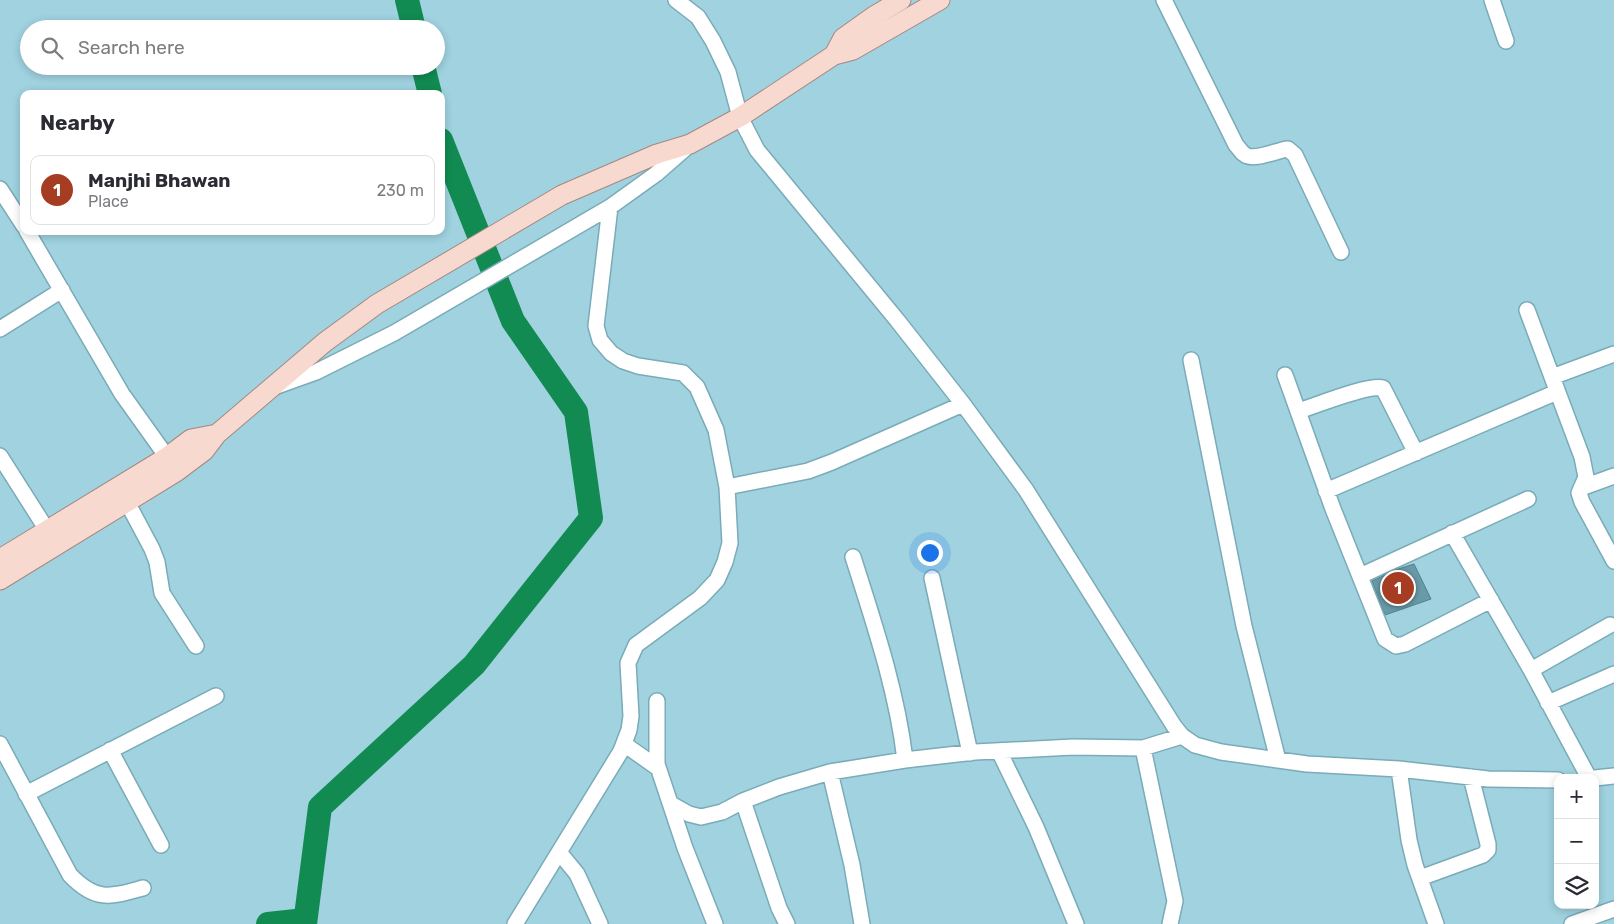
<!DOCTYPE html>
<meta charset="utf-8">
<style>
:root{--surface:#fff;--page:#f7f7f7;--text:#2b2b33;--muted:#7c7c81;--line:#e1e1e2;--accent:#a63d22}
body{margin:0;font-family:Rubik,sans-serif;background:var(--page);color:var(--text)}
.controls{position:absolute;right:15px;bottom:15px;display:grid;overflow:hidden;border-radius:10px;box-shadow:0 2px 8px #0003}
.controls button{width:45px;height:45px;display:grid;place-items:center;padding:0;border:0;border-bottom:1px solid var(--line);background:var(--surface);color:var(--text);font:25px sans-serif}
.you{position:absolute;left:929px;top:552px;width:18px;height:18px;margin:-12px;border:4px solid #fff;border-radius:50%;background:#1a73e8;box-shadow:0 0 0 8px #1a73e833}
.badge{display:grid;place-items:center;width:32px;height:32px;border-radius:50%;background:var(--accent);color:#fff;font-size:16px;font-weight:700}
.pin{position:absolute;translate:-50% -50%;border:2px solid #fff;box-shadow:0 1px 5px #0006}
.list{margin:0;padding:0;list-style:none}
h2{display:flex;justify-content:space-between;align-items:center;height:65px;margin:0;padding:0 20px;font-size:21px}
h2 small{font-size:16px;font-weight:400;color:var(--muted)}
.list li{display:grid;grid-template-columns:32px 1fr auto;gap:15px;align-items:center;box-sizing:border-box;height:70px;margin:0 10px 10px;padding:0 10px;border:1px solid var(--line);border-radius:10px}
.list b{display:block;font-size:19px;white-space:nowrap}
.list p{margin:0;font-size:16px;white-space:nowrap;color:var(--muted)}
.list em{font-size:16px;font-style:normal;color:var(--muted)}
.icon{flex:none;width:28px;height:28px;fill:none;stroke:currentColor;stroke-width:2;stroke-linecap:round;stroke-linejoin:round}
.map{position:relative;flex:none;width:1614px;height:924px;overflow:hidden}
.search{position:absolute;background:var(--surface);box-shadow:0 2px 8px #0003;left:20px;top:20px;width:425px;height:55px;display:flex;align-items:center;gap:12px;box-sizing:border-box;padding:0 18px;border-radius:28px;color:var(--muted);font-size:19px}
.panel{position:absolute;background:var(--surface);box-shadow:0 2px 8px #0003;left:20px;top:90px;width:425px;height:145px;border-radius:10px}
.map>svg:first-child{display:block}
</style>
<div class="map">
<svg width="1614" height="924" viewBox="0 0 1614 924">
<rect width="100%" height="100%" fill="#a0d2e0"/>
<g fill="none" stroke-linecap="round" stroke-linejoin="round">
<path stroke="#118b52" stroke-width="24" d="M407,0L414,29
M423,66L430,94
M268,924L305,920
M305,924L320,807L474,665L591,518L576,412L513,321L441,140"/>
</g>
<path fill="#699aa7" stroke="#51828e" d="M1414,564L1431,599L1385,615L1372,581L1398,569Z"/>
<g fill="none" stroke-linecap="round" stroke-linejoin="round">
<defs>
<path id="minor" d="M676,0L698,17L713,41L728,72L740,117L757,150L897,320L963,404L1026,490L1174,726L1182,736L1195,745L1221,752L1307,764L1399,769L1488,779L1558,780
M1164,0L1236,145C1239,148 1241,152 1244,154C1253,162 1277,150 1288,149L1295,155L1341,252
M1492,0L1506,41
M0,189L24,226
M27,231L122,394L167,457
M1527,310L1582,457L1586,477L1579,493L1582,502L1614,561
M0,329L62,290
M1191,360L1244,626L1278,760
M1285,375L1333,509L1385,639L1396,646L1405,644L1491,600
M1552,377L1614,354
M277,386L316,372L394,333L569,231L610,207L656,174L688,146
M1298,411C1315,406 1368,384 1383,388L1416,453
M0,456L47,530
M727,487L808,471L832,462L963,404
M1581,488L1614,476
M1326,491L1557,392
M127,502L152,549L157,562L162,593L196,646
M1452,533L1531,670L1589,778
M853,557C874,623 897,691 905,760
M1360,576L1528,499
M932,578L970,753
M1531,670L1610,625
M657,701V764L685,848L715,924
M1548,703L1614,674
M0,744L70,875C96,902 110,897 143,888
M624,744L658,768
M1143,748L1175,901L1170,924
M110,750L161,845
M999,751L1036,827L1076,924
M1399,769L1409,840L1415,865L1436,924
M830,772L852,865L862,924
M1595,778L1614,776
M26,794L216,696
M743,801L779,908L787,924
M671,804L689,814L701,817L722,812L743,801L779,787L830,772L905,760L975,752L1073,747L1143,748L1182,736
M559,852L577,874L600,924
M1420,878L1483,855L1488,850V844L1471,777
M515,924L621,751L629,730L631,716L628,663L636,645L700,598L717,580L725,562L730,543L727,487L716,430L697,387L683,373L638,366L623,361L611,353L600,340L596,326L610,207
M1572,924L1614,909"/>
<path id="major" d="M834,55L843,38L874,16L901,0
M0,559L167,457L191,439L217,434
M0,580L176,472L204,451L217,434L325,342L377,304L562,195L657,154L690,144L740,117L834,55L853,50L940,0"/>
</defs>
<use href="#minor" stroke="#7aabb8" stroke-width="18"/>
<use href="#major" stroke="#a38881" stroke-width="21"/>
<use href="#minor" stroke="#fff" stroke-width="15"/>
<use href="#major" stroke="#f8d9d0" stroke-width="19"/>
</g>
</svg>
<div class="controls">
<button>+</button>
<button>−</button>
<button><svg class="icon" aria-label="layers" viewBox="0 0 24 24"><path d="M12 4l9 5-9 5-9-5zM3 14l9 5 9-5"/></svg></button>
</div>
<div class="you"></div>
<div class="pin badge" style="left:1398px;top:588px">1</div>
<div class="search"><svg class="icon" aria-label="search" viewBox="0 0 24 24"><circle cx="10" cy="10" r="6"/><path d="M15 15l6 6"/></svg>Search here</div>
<section class="panel">
<h2>Nearby<small></small></h2>
<ul class="list">
<li><span class="badge">1</span><div><b>Manjhi Bhawan</b><p>Place</p></div><em>230 m</em></li>
</ul>
</section>
</div>
